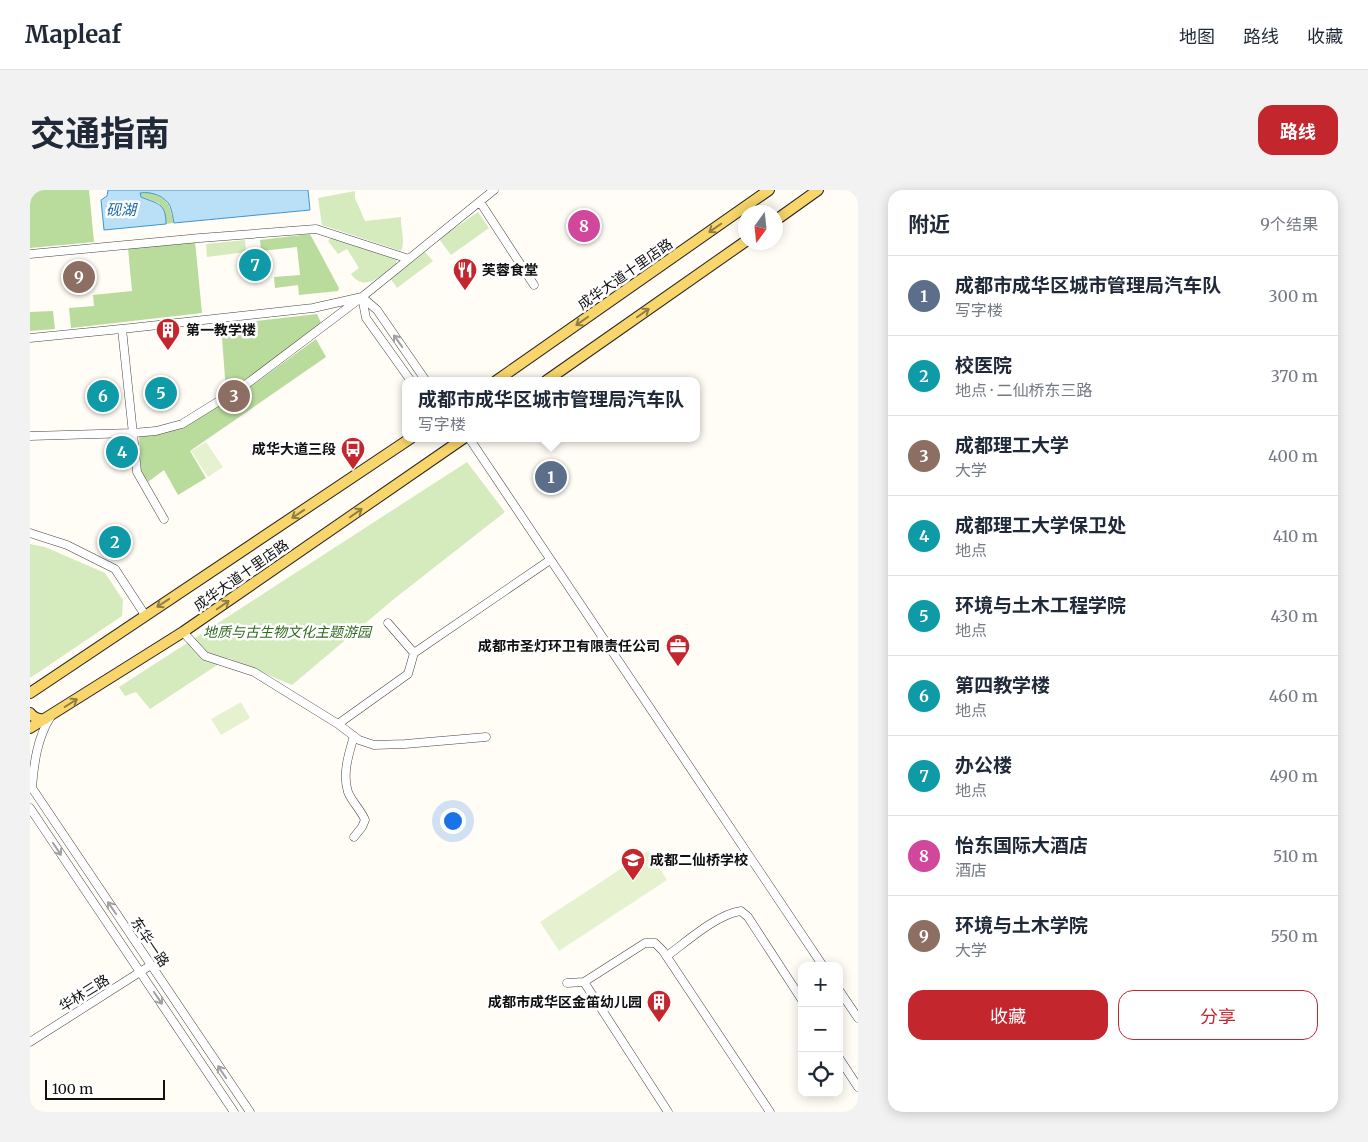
<!DOCTYPE html>
<html lang="zh">
<meta charset="utf-8">
<style>
:root{--surface:#fff;--page:#f2f2f3;--text:#1f2937;--muted:#747a83;--line:#e0e1e3;--accent:#c4262e}
body{margin:0;font-family:Merriweather,"Noto Sans SC",serif;background:var(--page);color:var(--text)}
.controls{position:absolute;right:15px;bottom:15px;display:grid;overflow:hidden;border-radius:10px;box-shadow:0 2px 12px #0003}
.controls button{width:45px;height:45px;display:grid;place-items:center;padding:0;border:0;border-bottom:1px solid var(--line);background:var(--surface);color:var(--text);font:25px sans-serif}
.compass{position:absolute;left:708px;top:15px;width:45px;height:45px;border-radius:50%;background:var(--surface);box-shadow:0 2px 12px #0003;rotate:195deg}
.scale{position:absolute;left:15px;bottom:12px;width:120px;box-sizing:border-box;padding-left:5px;border:2px solid #111;border-top:0;font-size:14px;line-height:18px;white-space:nowrap;color:#111;-webkit-text-stroke:4px #fff;paint-order:stroke}
.you{position:absolute;left:422px;top:630px;width:18px;height:18px;margin:-12px;border:4px solid #fff;border-radius:50%;background:#1a73e8;box-shadow:0 0 0 8px #1a73e833}
.badge{display:grid;place-items:center;width:32px;height:32px;border-radius:50%;background:var(--accent);color:#fff;font-size:16px;font-weight:700}
.pin{position:absolute;translate:-50% -50%;border:2px solid #fff;box-shadow:0 1px 5px #0006}
.popup{position:absolute;left:372px;top:187px;width:298px;height:65px;box-sizing:border-box;display:grid;place-content:center;border-radius:10px;background:var(--surface);filter:drop-shadow(0 1px 4px #0005);font-size:16px;white-space:nowrap;color:var(--muted)}
.popup b{font-size:19px;color:var(--text)}
.popup::after{content:'';position:absolute;left:50%;top:100%;margin-left:-10px;border:10px solid transparent;border-top-color:var(--surface)}
.list{margin:0;padding:0;list-style:none}
h2{display:flex;justify-content:space-between;align-items:center;height:65px;margin:0;padding:0 20px;font-size:21px}
h2 small{font-size:16px;font-weight:400;color:var(--muted)}
.list li{display:grid;grid-template-columns:32px 1fr auto;gap:15px;align-items:center;box-sizing:border-box;height:80px;padding:0 20px;border-top:1px solid var(--line)}
.list b{display:block;font-size:19px;white-space:nowrap}
.list p{margin:0;font-size:16px;white-space:nowrap;color:var(--muted)}
.list em{font-size:16px;font-style:normal;color:var(--muted)}
.actions{display:flex;gap:10px;padding:15px 20px}
.actions a{flex:1;padding:11px 0;border:1px solid var(--accent);border-radius:15px;text-align:center;font-size:18px;color:var(--accent)}
.actions .main{background:var(--accent);color:#fff}
.icon{flex:none;width:28px;height:28px;fill:none;stroke:currentColor;stroke-width:2;stroke-linecap:round;stroke-linejoin:round}
.map{position:relative;flex:none;width:828px;height:922px;overflow:hidden;border-radius:15px}
header{display:flex;align-items:center;gap:30px;box-sizing:border-box;height:70px;padding:0 25px;background:var(--surface);border-bottom:1px solid var(--line)}
header strong{font-size:24px}
nav{display:flex;gap:28px;margin-inline-start:auto;font-size:18px}
.intro{display:flex;align-items:center;justify-content:space-between;box-sizing:border-box;height:120px;padding:0 30px}
h1{margin:0;font-size:35px}
.button{padding:12px 22px;border-radius:15px;background:var(--accent);color:#fff;font-size:18px;font-weight:700}
main{display:flex;gap:30px;padding:0 30px}
aside{flex:1;background:var(--surface);border-radius:15px;box-shadow:0 2px 12px #0003}
.map>svg:first-child{display:block}
</style>
<header>
<strong>Mapleaf</strong>
<nav><a>地图</a><a>路线</a><a>收藏</a></nav>
</header>
<div class="intro"><h1>交通指南</h1><a class="button">路线</a></div>
<main>
<div class="map">
<svg width="828" height="922" viewBox="0 0 828 922">
<rect width="100%" height="100%" fill="#fffdf5"/>
<path fill="#d5ebbd" d="M325,1V8L335,31L371,27C370,38 376,51 371,61L292,35L288,8Z
M448,22L459,38L421,65L409,49Z
M301,48L364,68L367,70L366,74C353,84 335,104 321,84L329,78L317,59L308,64L298,51Z
M215,50L216,62L177,67L176,54Z
M395,62L403,71L367,98L360,88Z
M437,272L475,322L364,409L262,495L198,468L120,519L106,502L95,506L89,497Z
M0,354L15,357L75,383L93,410L92,426L0,488Z"/>
<path fill="#b9dc9c" d="M0,0H59L64,52L0,58Z
M118,2C139,9 139,13 144,33L136,34L135,23L129,13L111,7L110,3Z
M280,44L309,98L308,101L269,105L268,95L245,98L244,87L270,85L267,57L231,61L230,50Z
M165,51L172,123L41,138L39,118L64,116L63,105L102,101L98,58Z
M23,121L25,139L0,141V122Z
M287,124L291,133C262,158 230,182 196,201L191,135Z
M286,149L296,167L160,261L176,288L148,305L134,280L118,292L111,281L109,245L151,239L224,194Z"/>
<path fill="#e6f2cf" d="M176,252L193,277L178,287L161,261Z
M211,512L220,528L191,545L181,529Z
M618,661L637,690L529,761L510,732Z"/>
<path fill="#b9e0f7" stroke="#3f96cf" d="M78,0H278L280,20L144,33C143,28 142,21 140,16C135,6 121,1 110,3L111,7C127,14 136,12 136,34L74,40L71,10L77,6Z"/>
<g fill="none" stroke-linecap="round" stroke-linejoin="round">
<defs>
<path id="minor" d="M450,12L504,95
M0,64L170,48L286,39L379,69
M332,107L347,120L396,191
M332,107L336,128L381,191
M92,139L107,282L134,329
M0,148L101,138L283,118L332,107L464,0
M0,246L103,243L126,241L152,234L218,193L328,110
M439,248L793,776
M0,343L37,355L85,379L115,425
M358,433L384,463
M153,442L175,466L224,482L308,534L329,550L344,555L375,554L456,547
M308,534L378,484L384,463L520,370
M0,595L220,922
M2,598C4,573 7,548 21,526
M0,618L204,922
M324,647L332,637L335,630C331,620 322,612 318,602C312,584 319,563 324,546
M637,766C656,752 687,724 711,721L718,727L772,810
M554,792L615,753H625L633,761L740,922
M537,793L554,792L638,922
M809,800L828,828
M0,852L121,775
M809,868L828,897
M827,922L828,921"/>
<path id="major" d="M746,30L788,0
M466,191L739,0
M516,191L716,51
M0,503L381,248
M0,523C4,528 9,530 15,529
M0,538L153,442L434,248"/>
</defs>
<use href="#minor" stroke="#444" stroke-width="9"/>
<use href="#major" stroke="#222" stroke-width="12"/>
<use href="#minor" stroke="#fff" stroke-width="8"/>
<use href="#major" stroke="#f9d66b" stroke-width="10"/>
</g>
<defs><path id="oneway-shaft" d="M-6 0H5M1.5-3L5.5 0L1.5 3" fill="none" stroke-width="1.6" stroke-linecap="round" stroke-linejoin="round" transform="scale(1.25)"/></defs>
<g stroke="#917d42">
<use href="#oneway-shaft" transform="translate(685 38) rotate(145)"/>
<use href="#oneway-shaft" transform="translate(613 123) rotate(-35)"/>
<use href="#oneway-shaft" transform="translate(552 131) rotate(145)"/>
<use href="#oneway-shaft" transform="translate(326 323) rotate(-35)"/>
<use href="#oneway-shaft" transform="translate(268 324) rotate(146)"/>
<use href="#oneway-shaft" transform="translate(133 413) rotate(146)"/>
<use href="#oneway-shaft" transform="translate(193 415) rotate(-35)"/>
<use href="#oneway-shaft" transform="translate(41 513) rotate(-32)"/>
</g>
<g stroke="#a0a0a0">
<use href="#oneway-shaft" transform="translate(368 151) rotate(-125)"/>
<use href="#oneway-shaft" transform="translate(27 659) rotate(56)"/>
<use href="#oneway-shaft" transform="translate(82 718) rotate(-124)"/>
<use href="#oneway-shaft" transform="translate(128 808) rotate(56)"/>
<use href="#oneway-shaft" transform="translate(192 882) rotate(-124)"/>
</g>
<defs>
<symbol id="restaurant-pin" viewBox="-11 -11 22 30"><path d="M0 17L-7.5 6A9.5 9.5 0 1 1 7.5 6Z" fill="#c4262e" stroke="#fff"/><path d="M-5-6h1v4h1v-4h1v4h1v-4h1v5L-1.5 .5V6h-2V.5L-5-1ZM5-6V6H3V1.5H1.5Q1.5-4 5-6Z" fill="#fff"/></symbol>
<symbol id="building-pin" viewBox="-11 -11 22 30"><path d="M0 17L-7.5 6A9.5 9.5 0 1 1 7.5 6Z" fill="#c4262e" stroke="#fff"/><path d="M-4-6H4V6H1V3H-1V6H-4ZM-2.5-4.3h1.7v1.8h-1.7ZM.8-4.3h1.7v1.8H.8ZM-2.5-1h1.7V.8h-1.7ZM.8-1h1.7V.8H.8Z" fill="#fff"/></symbol>
<symbol id="bus-pin" viewBox="-11 -11 22 30"><path d="M0 17L-7.5 6A9.5 9.5 0 1 1 7.5 6Z" fill="#c4262e" stroke="#fff"/><path d="M-5-6H5V4H4V6H2V4H-2V6H-4V4H-5ZM-3.5-4V0h7V-4ZM-3.5 1.2v1.5H-2V1.2ZM2 1.2v1.5H3.5V1.2Z" fill="#fff"/></symbol>
<symbol id="office-pin" viewBox="-11 -11 22 30"><path d="M0 17L-7.5 6A9.5 9.5 0 1 1 7.5 6Z" fill="#c4262e" stroke="#fff"/><path d="M-6-3h4V-5.5h4V-3h4V5H-6ZM-1-4.5V-3h2v-1.5ZM-6 0V1H6V0Z" fill="#fff"/></symbol>
<symbol id="school-pin" viewBox="-11 -11 22 30"><path d="M0 17L-7.5 6A9.5 9.5 0 1 1 7.5 6Z" fill="#c4262e" stroke="#fff"/><path d="M0-5L7-2L0 1L-7-2ZM-4 1L0 2.5L4 1V4Q0 6-4 4Z" fill="#fff"/></symbol>
</defs>
<g fill-rule="evenodd">
<use href="#restaurant-pin" x="421" y="66" width="28" height="38"/>
<use href="#building-pin" x="124" y="126" width="28" height="38"/>
<use href="#bus-pin" x="309" y="245" width="28" height="38"/>
<use href="#office-pin" x="634" y="442" width="28" height="38"/>
<use href="#school-pin" x="589" y="656" width="28" height="38"/>
<use href="#building-pin" x="615" y="798" width="28" height="38"/>
</g>
<g text-anchor="middle" dominant-baseline="central" stroke-width="5" stroke-linejoin="round" paint-order="stroke">
<g font-size="14" font-weight="bold" fill="#111" stroke="#fff" text-anchor="start">
<text x="452" y="80">芙蓉食堂</text>
<text x="156" y="140">第一教学楼</text>
<text x="306" y="259" text-anchor="end">成华大道三段</text>
<text x="630" y="456" text-anchor="end">成都市圣灯环卫有限责任公司</text>
<text x="620" y="670">成都二仙桥学校</text>
<text x="612" y="812" text-anchor="end">成都市成华区金笛幼儿园</text>
</g>
<g font-size="14" fill="#111" stroke="#fff">
<text transform="translate(595 84) rotate(-35)">成华大道十里店路</text>
<text transform="translate(211 385) rotate(-35)">成华大道十里店路</text>
<text transform="translate(120 752) rotate(56)">东华一路</text>
<text transform="translate(54 803) rotate(-32)">华林三路</text>
</g>
<g font-size="14" font-style="italic" fill="#2f6b1f" stroke="#fff">
<text x="257" y="442">地质与古生物文化主题游园</text>
</g>
<g font-size="15" font-style="italic" fill="#1768a6" stroke="#fff">
<text x="91" y="19">砚湖</text>
</g>
</g>
</svg>
<div class="controls">
<button>+</button>
<button>−</button>
<button><svg class="icon" aria-label="locate" viewBox="0 0 24 24"><circle cx="12" cy="12" r="6"/><path d="M12 2v4M12 18v4M2 12h4M18 12h4"/></svg></button>
</div>
<svg class="compass" viewBox="-18 -18 36 36"><path d="M0-13l5 13h-10z" fill="#e53935"/><path d="M0 13l5-13h-10z" fill="#747a83"/></svg>
<div class="scale">100 m</div>
<div class="you"></div>
<div class="pin badge" style="left:521px;top:287px;background:#5c6f8a">1</div>
<div class="popup"><b>成都市成华区城市管理局汽车队</b>写字楼</div>
<div class="pin badge" style="left:85px;top:352px;background:#0f9aa8">2</div>
<div class="pin badge" style="left:204px;top:206px;background:#8d6e63">3</div>
<div class="pin badge" style="left:92px;top:262px;background:#0f9aa8">4</div>
<div class="pin badge" style="left:131px;top:203px;background:#0f9aa8">5</div>
<div class="pin badge" style="left:73px;top:206px;background:#0f9aa8">6</div>
<div class="pin badge" style="left:225px;top:75px;background:#0f9aa8">7</div>
<div class="pin badge" style="left:554px;top:36px;background:#d1479c">8</div>
<div class="pin badge" style="left:49px;top:87px;background:#8d6e63">9</div>
</div>
<aside>
<h2>附近<small>9个结果</small></h2>
<ul class="list">
<li><span class="badge" style="background:#5c6f8a">1</span><div><b>成都市成华区城市管理局汽车队</b><p>写字楼</p></div><em>300 m</em></li>
<li><span class="badge" style="background:#0f9aa8">2</span><div><b>校医院</b><p>地点 · 二仙桥东三路</p></div><em>370 m</em></li>
<li><span class="badge" style="background:#8d6e63">3</span><div><b>成都理工大学</b><p>大学</p></div><em>400 m</em></li>
<li><span class="badge" style="background:#0f9aa8">4</span><div><b>成都理工大学保卫处</b><p>地点</p></div><em>410 m</em></li>
<li><span class="badge" style="background:#0f9aa8">5</span><div><b>环境与土木工程学院</b><p>地点</p></div><em>430 m</em></li>
<li><span class="badge" style="background:#0f9aa8">6</span><div><b>第四教学楼</b><p>地点</p></div><em>460 m</em></li>
<li><span class="badge" style="background:#0f9aa8">7</span><div><b>办公楼</b><p>地点</p></div><em>490 m</em></li>
<li><span class="badge" style="background:#d1479c">8</span><div><b>怡东国际大酒店</b><p>酒店</p></div><em>510 m</em></li>
<li><span class="badge" style="background:#8d6e63">9</span><div><b>环境与土木学院</b><p>大学</p></div><em>550 m</em></li>
</ul>
<div class="actions"><a class="main">收藏</a><a>分享</a></div>
</aside>
</main>
